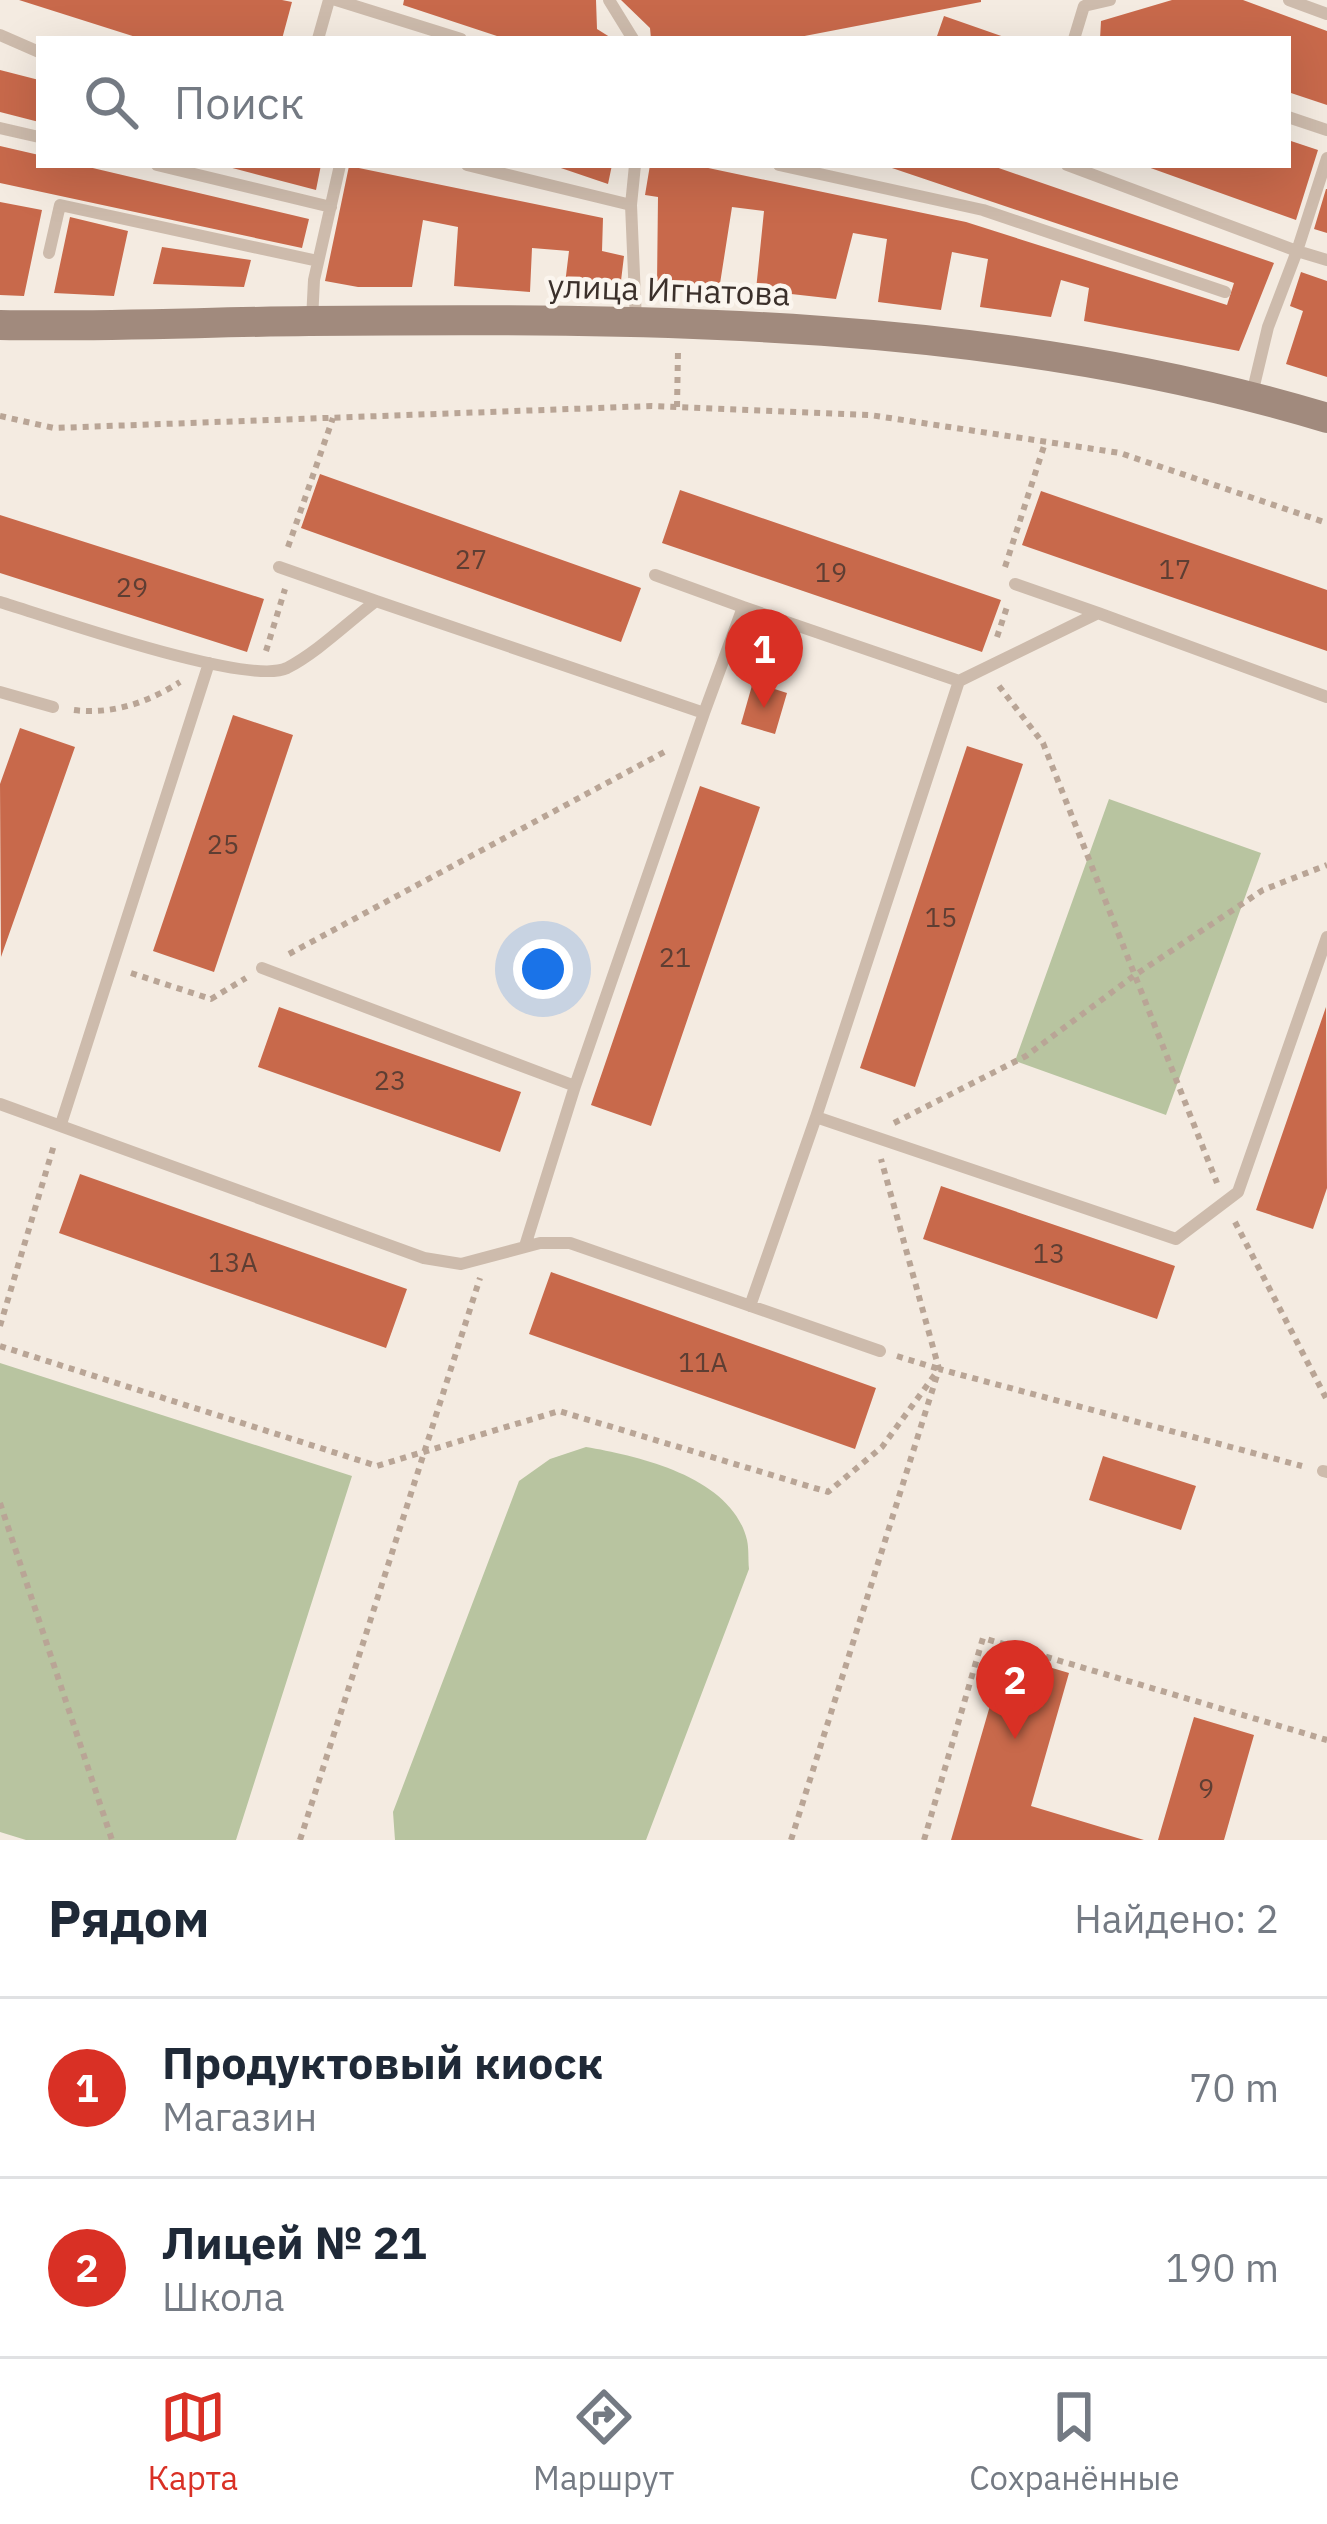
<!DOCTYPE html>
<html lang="ru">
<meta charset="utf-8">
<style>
:root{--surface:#fff;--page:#f6f6f7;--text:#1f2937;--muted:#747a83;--line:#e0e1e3;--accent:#d93025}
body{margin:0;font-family:"IBM Plex Sans",sans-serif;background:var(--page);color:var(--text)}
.you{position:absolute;left:543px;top:969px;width:42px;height:42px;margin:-30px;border:9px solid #fff;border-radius:50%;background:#1a73e8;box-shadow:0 0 0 18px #1a73e833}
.badge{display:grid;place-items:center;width:78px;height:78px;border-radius:50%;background:var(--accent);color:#fff;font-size:39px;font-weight:700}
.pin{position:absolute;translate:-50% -99px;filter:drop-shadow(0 3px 6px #0008)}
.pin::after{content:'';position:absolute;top:63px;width:42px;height:36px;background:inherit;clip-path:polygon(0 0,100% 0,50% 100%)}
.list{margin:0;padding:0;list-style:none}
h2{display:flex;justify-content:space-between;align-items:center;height:156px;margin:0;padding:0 48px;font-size:51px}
h2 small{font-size:39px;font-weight:400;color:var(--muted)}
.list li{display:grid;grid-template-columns:78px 1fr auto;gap:36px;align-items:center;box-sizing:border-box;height:180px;padding:0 48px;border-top:3px solid var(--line)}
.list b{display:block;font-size:45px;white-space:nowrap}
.list p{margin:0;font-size:39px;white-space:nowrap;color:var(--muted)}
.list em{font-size:39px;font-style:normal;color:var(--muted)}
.icon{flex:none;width:66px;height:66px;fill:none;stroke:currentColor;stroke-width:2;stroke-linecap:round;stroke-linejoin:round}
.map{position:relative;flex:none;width:1327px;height:1840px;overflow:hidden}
.search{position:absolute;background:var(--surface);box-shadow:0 12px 48px #0002;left:36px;right:36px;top:36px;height:132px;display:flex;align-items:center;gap:30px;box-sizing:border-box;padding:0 42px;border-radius:0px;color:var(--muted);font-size:45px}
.sheet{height:516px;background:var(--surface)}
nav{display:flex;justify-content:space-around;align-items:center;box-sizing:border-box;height:168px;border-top:3px solid var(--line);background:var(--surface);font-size:33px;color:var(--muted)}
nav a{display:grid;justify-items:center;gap:6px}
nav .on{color:var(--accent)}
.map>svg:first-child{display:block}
</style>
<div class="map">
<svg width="1327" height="1840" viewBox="0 0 1327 1840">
<rect width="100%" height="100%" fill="#f4ebe1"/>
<path fill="#b8c4a0" d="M1109,799L1261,853L1166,1115L1015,1061Z
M0,1363L352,1476L236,1840H26L0,1832Z
M586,1447C639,1456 732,1477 747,1540C749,1549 748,1559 749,1569L646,1840H395L393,1812L519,1481L550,1459Z"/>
<path fill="#c8694b" d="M19,0H282L292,2L282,39H142Z
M404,0H596L597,29L613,39H506L403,5Z
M621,0H981V2L789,39H651L650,28Z
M1172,0H1243L1327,31V105L1288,92V39H1100L1101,21Z
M944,16L1007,38V39H936Z
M0,70L39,80V122L0,112Z
M1288,140L1318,150L1296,220L1145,166L1288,165Z
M0,146L39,155V165H80L309,219L302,248L0,183Z
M221,165H321L316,190Z
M552,165H612L608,184Z
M650,165H694L966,222L1227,305L1234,283L886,166L990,165L1274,263L1239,351L1084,321L1089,288L1061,280L1051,317L980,307L988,259L952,252L941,310L878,302L887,239L853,233L836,299L756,290L764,211L732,207L719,290L657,284L658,197L645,195Z
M349,166L603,218L602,251L624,256L620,289L565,284L569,251L532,248L530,292L454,286L458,227L423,220L412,287H358L325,281Z
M1326,189H1327V233L1314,229Z
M0,202L42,210L24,296L0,295Z
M70,217L128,231L114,296L54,293Z
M162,247L251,260L244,287L153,284Z
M1301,272L1327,281V377L1286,364L1303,311L1290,306Z
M320,474L641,588L621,642L301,528Z
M680,490L1001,600L982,652L662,543Z
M1041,491L1327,590V651L1022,545Z
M0,515L264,599L247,652L0,573Z
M753,682L787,693L775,734L741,724Z
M233,715L293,735L214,972L153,951Z
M20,728L75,747L1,957L0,784Z
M967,746L1023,764L915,1087L860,1068Z
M700,786L760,807L651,1126L591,1105Z
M279,1007L521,1092L500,1152L258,1067Z
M1326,1007L1327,1188L1313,1229L1256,1210Z
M80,1174L407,1289L386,1348L59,1233Z
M941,1186L1175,1266L1157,1319L923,1239Z
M551,1272L876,1388L855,1449L529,1334Z
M1103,1456L1196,1486L1181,1530L1089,1500Z
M1005,1654L1069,1673L1031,1806L1144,1840H951Z
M1194,1717L1254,1735L1224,1840H1158Z"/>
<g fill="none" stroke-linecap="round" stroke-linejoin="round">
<path stroke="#b9a596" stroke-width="6" stroke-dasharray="6 6" stroke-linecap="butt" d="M677,407L678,351
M0,416L54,428L652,406L870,415L1120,453L1327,523
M288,547L333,418
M1005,567L1045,443
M997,637L1008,604
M266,651L285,589
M999,686L1043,743L1217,1183
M74,710C112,715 149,702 180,682
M289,954L668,750
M131,973L211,999L246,978
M894,1123L1026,1056L1135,975L1263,890L1327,865
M1235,1222L1327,1400
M0,1326L54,1145
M0,1346L377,1466L559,1411L828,1492L882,1447L939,1369L1302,1466
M897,1356L939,1369
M0,1503L112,1840
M300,1840L480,1278
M791,1840L939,1369L881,1159
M924,1840L983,1638L1327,1740"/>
<path stroke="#cdbbac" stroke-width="12" d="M336,0L461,39
M609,0L633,39
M1289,0L1327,14
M0,35L39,52
M318,39L329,0
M1074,39L1084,6L1110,0
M1288,117L1327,130
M0,128L39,137
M1327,158L1297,251L1327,260
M157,165L331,207
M467,165L631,205L636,321
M779,165L983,210L1225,292
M1067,165L1297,251L1268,327L1252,394
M631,205L635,165
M49,253L60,205L318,261
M312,320L314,280L340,165
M279,567L376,601
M655,575L743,607
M1015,584L1098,613
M0,602C50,617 248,687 287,668C318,652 348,622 376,601L704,713L743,607L959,681L1098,613L1327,697
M959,681L816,1117L1176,1239L1238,1192L1327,937
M0,692L53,707
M262,968L575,1086L704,713
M0,1104L424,1258L461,1264L540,1243H570L880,1351
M61,1124L209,663
M525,1246L575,1086
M750,1306L816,1117
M1323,1471L1327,1472"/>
<path stroke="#a18a7d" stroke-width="30" d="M0,325C103,327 206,322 309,321C650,318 997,318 1327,418"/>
</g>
<g text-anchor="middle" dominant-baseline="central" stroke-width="9" stroke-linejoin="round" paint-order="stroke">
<g font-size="27" fill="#5e3e33">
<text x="471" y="558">27</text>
<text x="1175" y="568">17</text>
<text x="831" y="571">19</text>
<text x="132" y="586">29</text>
<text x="223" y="843">25</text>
<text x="941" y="916">15</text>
<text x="675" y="956">21</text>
<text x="390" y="1079">23</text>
<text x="1049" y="1252">13</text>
<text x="233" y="1261">13А</text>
<text x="703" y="1361">11А</text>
<text x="1206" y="1787">9</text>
</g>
<g font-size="33" fill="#3b302b" stroke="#fbf5ee">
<text transform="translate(669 289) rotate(2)">улица Игнатова</text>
</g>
</g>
</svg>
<div class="you"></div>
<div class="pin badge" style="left:764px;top:708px">1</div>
<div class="pin badge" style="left:1015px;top:1739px">2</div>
<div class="search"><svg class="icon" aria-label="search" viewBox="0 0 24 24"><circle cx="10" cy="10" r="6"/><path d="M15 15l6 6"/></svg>Поиск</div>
</div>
<section class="sheet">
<h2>Рядом<small>Найдено: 2</small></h2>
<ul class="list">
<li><span class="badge">1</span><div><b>Продуктовый киоск</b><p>Магазин</p></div><em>70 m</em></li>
<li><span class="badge">2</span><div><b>Лицей № 21</b><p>Школа</p></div><em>190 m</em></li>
</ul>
</section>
<nav>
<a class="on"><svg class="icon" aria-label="map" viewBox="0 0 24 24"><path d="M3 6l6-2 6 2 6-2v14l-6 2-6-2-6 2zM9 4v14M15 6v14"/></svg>Карта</a>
<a><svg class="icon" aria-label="directions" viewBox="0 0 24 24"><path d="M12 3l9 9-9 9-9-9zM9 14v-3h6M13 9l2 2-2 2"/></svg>Маршрут</a>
<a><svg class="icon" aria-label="saved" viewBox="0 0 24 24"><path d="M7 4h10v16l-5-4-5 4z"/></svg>Сохранённые</a>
</nav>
